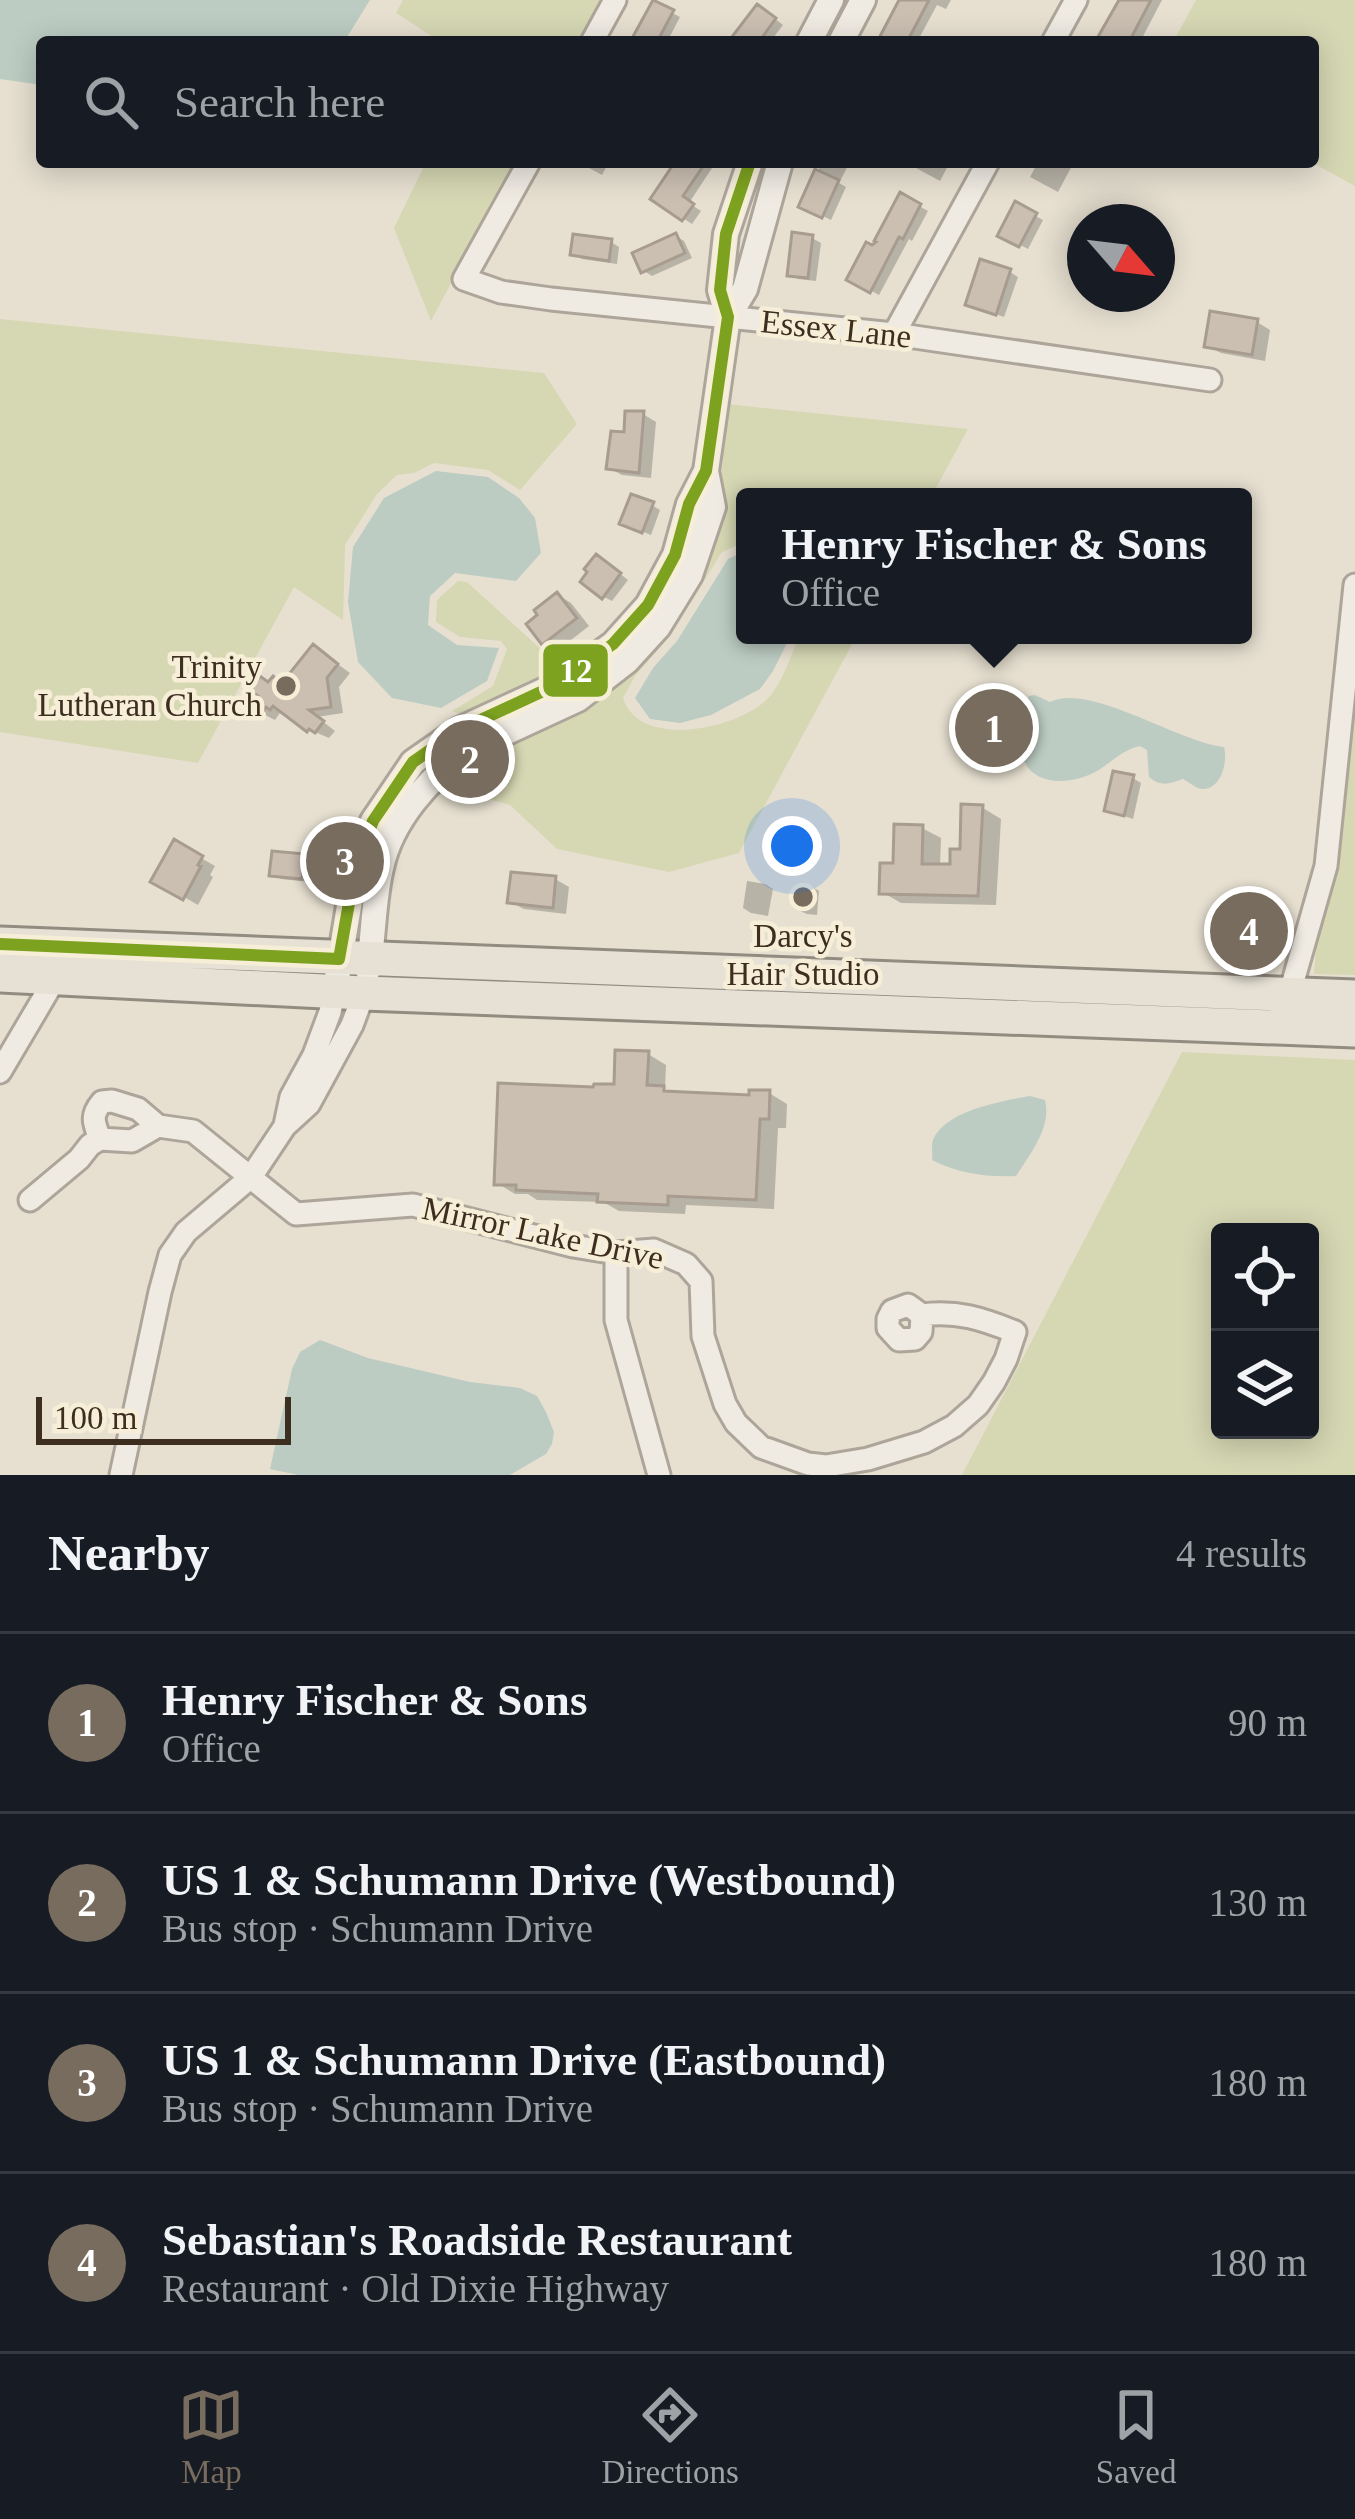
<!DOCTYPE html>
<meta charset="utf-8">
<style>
:root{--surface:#171b24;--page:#242831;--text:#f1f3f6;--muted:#9ea1a6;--line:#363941;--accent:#786c5e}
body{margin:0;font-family:"Times New Roman",serif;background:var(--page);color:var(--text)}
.controls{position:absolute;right:36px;bottom:36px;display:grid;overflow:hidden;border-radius:12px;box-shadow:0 6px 30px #0003}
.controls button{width:108px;height:108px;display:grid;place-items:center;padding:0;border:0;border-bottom:3px solid var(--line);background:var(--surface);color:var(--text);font:60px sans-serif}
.compass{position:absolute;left:1067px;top:204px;width:108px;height:108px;border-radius:50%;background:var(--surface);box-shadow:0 6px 30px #0003;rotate:118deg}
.scale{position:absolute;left:36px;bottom:30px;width:255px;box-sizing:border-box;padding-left:12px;border:6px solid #3d2e20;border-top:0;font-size:33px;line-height:42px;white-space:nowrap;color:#3d2e20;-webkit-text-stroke:9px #f7eed8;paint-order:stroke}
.you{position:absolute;left:792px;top:846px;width:42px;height:42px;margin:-30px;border:9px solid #fff;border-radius:50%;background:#1a73e8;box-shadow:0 0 0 18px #1a73e833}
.badge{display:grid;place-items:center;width:78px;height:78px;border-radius:50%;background:var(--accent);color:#fff;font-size:39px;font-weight:700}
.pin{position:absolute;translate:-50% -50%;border:6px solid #fff;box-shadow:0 3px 12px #0006}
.popup{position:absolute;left:736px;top:488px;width:516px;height:156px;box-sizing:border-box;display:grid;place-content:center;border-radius:12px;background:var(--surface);filter:drop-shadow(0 3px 9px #0005);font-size:39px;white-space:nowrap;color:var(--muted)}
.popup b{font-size:45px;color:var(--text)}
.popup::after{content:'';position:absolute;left:50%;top:100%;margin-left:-24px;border:24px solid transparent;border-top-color:var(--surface)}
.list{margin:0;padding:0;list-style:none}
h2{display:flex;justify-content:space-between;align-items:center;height:156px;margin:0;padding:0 48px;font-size:51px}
h2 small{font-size:39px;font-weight:400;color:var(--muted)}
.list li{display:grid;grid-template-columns:78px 1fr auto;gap:36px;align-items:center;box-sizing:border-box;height:180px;padding:0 48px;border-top:3px solid var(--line)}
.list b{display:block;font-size:45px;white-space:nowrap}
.list p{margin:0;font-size:39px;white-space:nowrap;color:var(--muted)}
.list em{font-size:39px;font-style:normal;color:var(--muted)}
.icon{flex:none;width:66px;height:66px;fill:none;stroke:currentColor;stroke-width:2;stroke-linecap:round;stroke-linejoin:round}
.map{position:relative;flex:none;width:1355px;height:1475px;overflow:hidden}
.search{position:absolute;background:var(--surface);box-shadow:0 6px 30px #0003;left:36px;right:36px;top:36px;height:132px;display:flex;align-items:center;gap:30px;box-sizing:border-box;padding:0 42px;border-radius:12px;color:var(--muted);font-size:45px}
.sheet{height:876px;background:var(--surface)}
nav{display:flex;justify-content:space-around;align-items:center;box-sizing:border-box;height:168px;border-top:3px solid var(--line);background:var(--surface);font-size:33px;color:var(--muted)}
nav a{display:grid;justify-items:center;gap:6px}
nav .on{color:var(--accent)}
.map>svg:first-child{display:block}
</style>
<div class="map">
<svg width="1355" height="1475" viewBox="0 0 1355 1475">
<rect width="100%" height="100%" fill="#e7e0d1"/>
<path fill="#d6d7b3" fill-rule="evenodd" d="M403,0H601L579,42H436L433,37L396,13Z
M1196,0H1355V186L1311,162H1313V42H1173Z
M426,162H515L431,321L394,228Z
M0,319L544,373L577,424L520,490L488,470L434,463L414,473L397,475L377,494L345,545L343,620L294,587L198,763L0,732Z
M726,404L968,429L931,497H745V542L722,552L670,636L635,676L623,698C639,751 743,729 771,695C783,681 792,652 800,635H857L739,853L669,872L557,849L510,805L441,786L474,757L598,696L721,486Z
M458,581L467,582L564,670L460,714L452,711L493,686L507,649L501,641L460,637L436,622L437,600Z
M1355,680V975L1314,974L1317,934Z
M1182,1052L1355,1060V1475H962ZM1310,1232V1430H1220V1232Z"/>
<path fill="#bcccc2" d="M0,0H370L344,42H42V85L0,79Z
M436,471L488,477L519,498L535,518L541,553L516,581L455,573L430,596L428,625L457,645L499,648L487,681L441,708L392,698L358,662L348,602L353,547L384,498Z
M745,551V635H791L773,671L760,689L711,715L680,723L650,719L635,698L653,668L677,641L728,559Z
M1035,695L1050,702C1089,682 1178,742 1224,747C1228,760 1222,790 1202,789C1195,788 1189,782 1183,779C1169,784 1161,787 1149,777L1147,750L1140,746C1120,750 1109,766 1091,774C1070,784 1035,786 1024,761C1014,738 1020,718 1029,696Z
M1030,1096L1045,1100C1052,1127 1030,1154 1016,1176C985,1177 960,1174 932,1160C933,1153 931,1146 933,1140C945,1110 1003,1101 1030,1096Z
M320,1340L368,1358L470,1382L520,1388L537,1396L546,1412L554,1432L552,1444L546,1454L510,1475H298L270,1469L292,1369L300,1352Z"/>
<path fill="#0003" d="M903,0H951L946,9L937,5L917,42H880Z
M1122,0H1162L1140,42H1100Z
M654,3L680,17L667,42H636Z
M766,12L783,25L770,42H733Z
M578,162H609L602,175Z
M680,162H716L689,203L701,211L692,224L654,199Z
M822,162H850L839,183L846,187L831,220L802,206Z
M905,162H950L940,181Z
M1038,162H1074L1058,192L1030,177Z
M901,196L928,211L912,241L909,239L879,295L850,279L881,242Z
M1016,206L1043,220L1028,249L1001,235Z
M676,236L684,241L692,258L652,276L644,271Z
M812,238L821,243L816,281L798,279L790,274Z
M611,242L619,247L617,264L582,259L573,254Z
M1010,272L1018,277L1004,317L977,308Z
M1257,322L1270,330L1265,361L1221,353L1207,346Z
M643,414L656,422L651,478L622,475L609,468L626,436Z
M652,505L660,510L651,535L631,527Z
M605,562L628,580L612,601L604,597Z
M558,595L571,603L589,626L557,651L544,643Z
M314,647L350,673L339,687L343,713L317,717L335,731L329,738L308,729L287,713L285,716L280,713L275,720L261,713L270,685L283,686Z
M1133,778L1141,783L1133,819L1107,810Z
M983,808L1001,819L996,905L901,903L882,892L896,866L922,828L941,838L940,867H953L963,852Z
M175,843L215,866L210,875L213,877L198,905L154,880Z
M304,857L312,862L310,882L281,879L272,874Z
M555,879L569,887L566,914L524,909L510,902Z
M747,881L765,884L773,889L768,916L751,913L743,908Z
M800,885L811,886L819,891L817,915L807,914L798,910Z
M1253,905L1267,913L1290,942L1260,966L1247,959Z
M648,1054L666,1065L665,1090L672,1094L752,1098L769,1093L787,1104L786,1128H778L774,1209L686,1205L685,1214L619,1211L603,1202L537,1200L528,1194H515L497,1183L617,1087Z"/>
<path fill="#cbbfb2" stroke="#a89c90" stroke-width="3" d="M653,0L674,10L657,42H630Z
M899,0H929L907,42H877Z
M1119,0H1151L1129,42H1095Z
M757,4L776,18L759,42H728Z
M675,162H706L683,196L694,204L682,221L650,199Z
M815,169L839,180L822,218L798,207Z
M900,192L921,204L903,239L899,237L870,293L846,280L866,242L872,245L876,242L874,241Z
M1015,201L1037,213L1019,247L997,236Z
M792,232L813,235L808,278L787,276Z
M676,233L685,253L641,273L632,253Z
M573,234L612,239L609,261L570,255Z
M980,259L1011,269L996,315L965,305Z
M1210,311L1258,319L1252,355L1204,347Z
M625,411H644L639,473L606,469L611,431L624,432Z
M631,494L654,502L642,533L619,524Z
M596,554L621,573L602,599L580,582L587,572L584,569Z
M557,592L577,618L542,645L526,624L537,615L534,610Z
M313,644L338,664L327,678L331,707L309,710L324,721L315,733L309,729L307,732L273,706L270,710L266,707L260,715L249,707L258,696L250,690L260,676L268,682L273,676L282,683Z
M1113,771L1134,775L1124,816L1104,811Z
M961,804L983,805L978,896L879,894L880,863H893L894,824L923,825L922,864H950V849H960Z
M174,839L203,856L198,865L201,866L183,900L150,882Z
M272,851L305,854L302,879L269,876Z
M511,872L556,876L553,908L507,903Z
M1253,902L1279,933L1245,961L1219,929Z
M615,1050L649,1051L647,1085L664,1086V1091L749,1095V1090H770L769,1119H760L756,1200L668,1196V1205L597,1202L598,1194L516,1190V1185H494L498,1083L593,1087L594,1084H614Z"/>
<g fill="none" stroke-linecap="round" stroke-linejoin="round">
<defs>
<path id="minor" d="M592,42L615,0
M1053,42L1076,0
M529,162L464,279L501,292L551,299L894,334L1210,380
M894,334L988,162
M1287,1003L1326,866L1355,585
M0,1072L56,977
M285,1125L291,1097L314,1055L330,1012L335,990
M100,1139C94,1123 90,1116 102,1102L112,1101L138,1109L158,1126L193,1131L296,1214L413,1205L573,1246L616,1253L654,1250L686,1264L701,1281L703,1336L725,1404L736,1423L761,1447L808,1464L826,1466L868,1459L924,1442L954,1426L978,1405L994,1382L1006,1359L1015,1332C983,1319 956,1310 922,1315L908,1305L892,1311L888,1319V1328L899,1340L915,1339L921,1332L922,1315
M30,1200L79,1159L90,1145L100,1139L132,1141L158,1126
M616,1253V1320L659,1475
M121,1475L160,1292L170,1255L186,1232L251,1177L285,1126L309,1104L352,1025L364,993"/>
<path id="tertiary" d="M809,42L831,0
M841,42L863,0
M728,317L745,289L780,162
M368,970C374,936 373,901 381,868C391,820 430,777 468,750L578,699L627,661L658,627L690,575L713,507L706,471
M335,990L356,864L373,821L413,762L459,730L556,685L613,644L648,605L675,555L689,504L706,471L728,317L720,290L726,234L750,162"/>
<path id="primary" d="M0,944L1355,997
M0,975L364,993L1355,1030"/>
</defs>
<use href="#minor" stroke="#ada599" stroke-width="27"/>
<use href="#tertiary" stroke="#ada599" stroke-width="30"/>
<use href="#primary" stroke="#928b80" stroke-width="39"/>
<use href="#minor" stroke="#efebe3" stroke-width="21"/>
<use href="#tertiary" stroke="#efebe3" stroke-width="24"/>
<use href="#primary" stroke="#e6e1d4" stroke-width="33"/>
<defs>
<path id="bus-1" d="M0,944L339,959L356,864L373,821L413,762L459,730L556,685L613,644L648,605L675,555L689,504L706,471L728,317L720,290L726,234L750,162"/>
</defs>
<use href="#bus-1" stroke="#f7eed8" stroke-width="21"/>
<use href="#bus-1" stroke="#7da220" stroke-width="12"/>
</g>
<g fill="#786c5e" stroke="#f7eed8" stroke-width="4.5">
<circle cx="286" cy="686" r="12"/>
<circle cx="803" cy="897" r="12"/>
</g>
<g text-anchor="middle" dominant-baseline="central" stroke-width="9" stroke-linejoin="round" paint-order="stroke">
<g font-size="33" fill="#3d2e20" stroke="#f7eed8">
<text transform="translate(836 329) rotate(6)">Essex Lane</text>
<text transform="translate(543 1233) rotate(12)">Mirror Lake Drive</text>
</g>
<g font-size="33" fill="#3d2e20" stroke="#f7eed8" text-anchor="end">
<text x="262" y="667">Trinity<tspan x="262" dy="38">Lutheran Church</tspan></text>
<text x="803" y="936" text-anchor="middle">Darcy's<tspan x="803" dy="38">Hair Studio</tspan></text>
</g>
</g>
<rect stroke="#f7eed8" stroke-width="4.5" x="541" y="642" width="69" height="57" rx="12" fill="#7da220"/>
<g font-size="33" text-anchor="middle" font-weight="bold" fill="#fff">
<text x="576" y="682">12</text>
</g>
</svg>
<div class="controls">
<button><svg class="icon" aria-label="locate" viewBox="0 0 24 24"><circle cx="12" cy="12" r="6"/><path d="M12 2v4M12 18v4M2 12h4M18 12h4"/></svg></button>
<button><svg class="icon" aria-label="layers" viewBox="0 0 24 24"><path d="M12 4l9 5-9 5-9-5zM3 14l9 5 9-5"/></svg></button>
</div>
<svg class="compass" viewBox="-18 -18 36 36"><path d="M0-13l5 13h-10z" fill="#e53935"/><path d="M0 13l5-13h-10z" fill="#9ea1a6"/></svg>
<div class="scale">100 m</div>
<div class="you"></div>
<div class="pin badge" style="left:994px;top:728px">1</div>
<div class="popup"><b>Henry Fischer &amp; Sons</b>Office</div>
<div class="pin badge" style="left:470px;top:759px">2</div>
<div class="pin badge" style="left:345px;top:861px">3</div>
<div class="pin badge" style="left:1249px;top:931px">4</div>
<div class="search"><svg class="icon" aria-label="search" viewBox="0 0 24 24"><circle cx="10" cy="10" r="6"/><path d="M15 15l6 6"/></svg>Search here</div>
</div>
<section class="sheet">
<h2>Nearby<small>4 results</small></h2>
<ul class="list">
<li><span class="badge">1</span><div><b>Henry Fischer &amp; Sons</b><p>Office</p></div><em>90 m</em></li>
<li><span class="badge">2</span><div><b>US 1 &amp; Schumann Drive (Westbound)</b><p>Bus stop · Schumann Drive</p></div><em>130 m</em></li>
<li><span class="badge">3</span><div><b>US 1 &amp; Schumann Drive (Eastbound)</b><p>Bus stop · Schumann Drive</p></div><em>180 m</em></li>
<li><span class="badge">4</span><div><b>Sebastian's Roadside Restaurant</b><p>Restaurant · Old Dixie Highway</p></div><em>180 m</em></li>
</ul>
</section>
<nav>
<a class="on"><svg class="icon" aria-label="map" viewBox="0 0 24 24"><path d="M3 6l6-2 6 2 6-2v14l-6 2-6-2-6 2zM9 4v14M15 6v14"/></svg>Map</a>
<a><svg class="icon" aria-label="directions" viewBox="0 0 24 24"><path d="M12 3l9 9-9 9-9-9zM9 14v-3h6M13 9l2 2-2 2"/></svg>Directions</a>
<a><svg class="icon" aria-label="saved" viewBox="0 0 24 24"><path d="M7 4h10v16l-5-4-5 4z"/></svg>Saved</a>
</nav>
